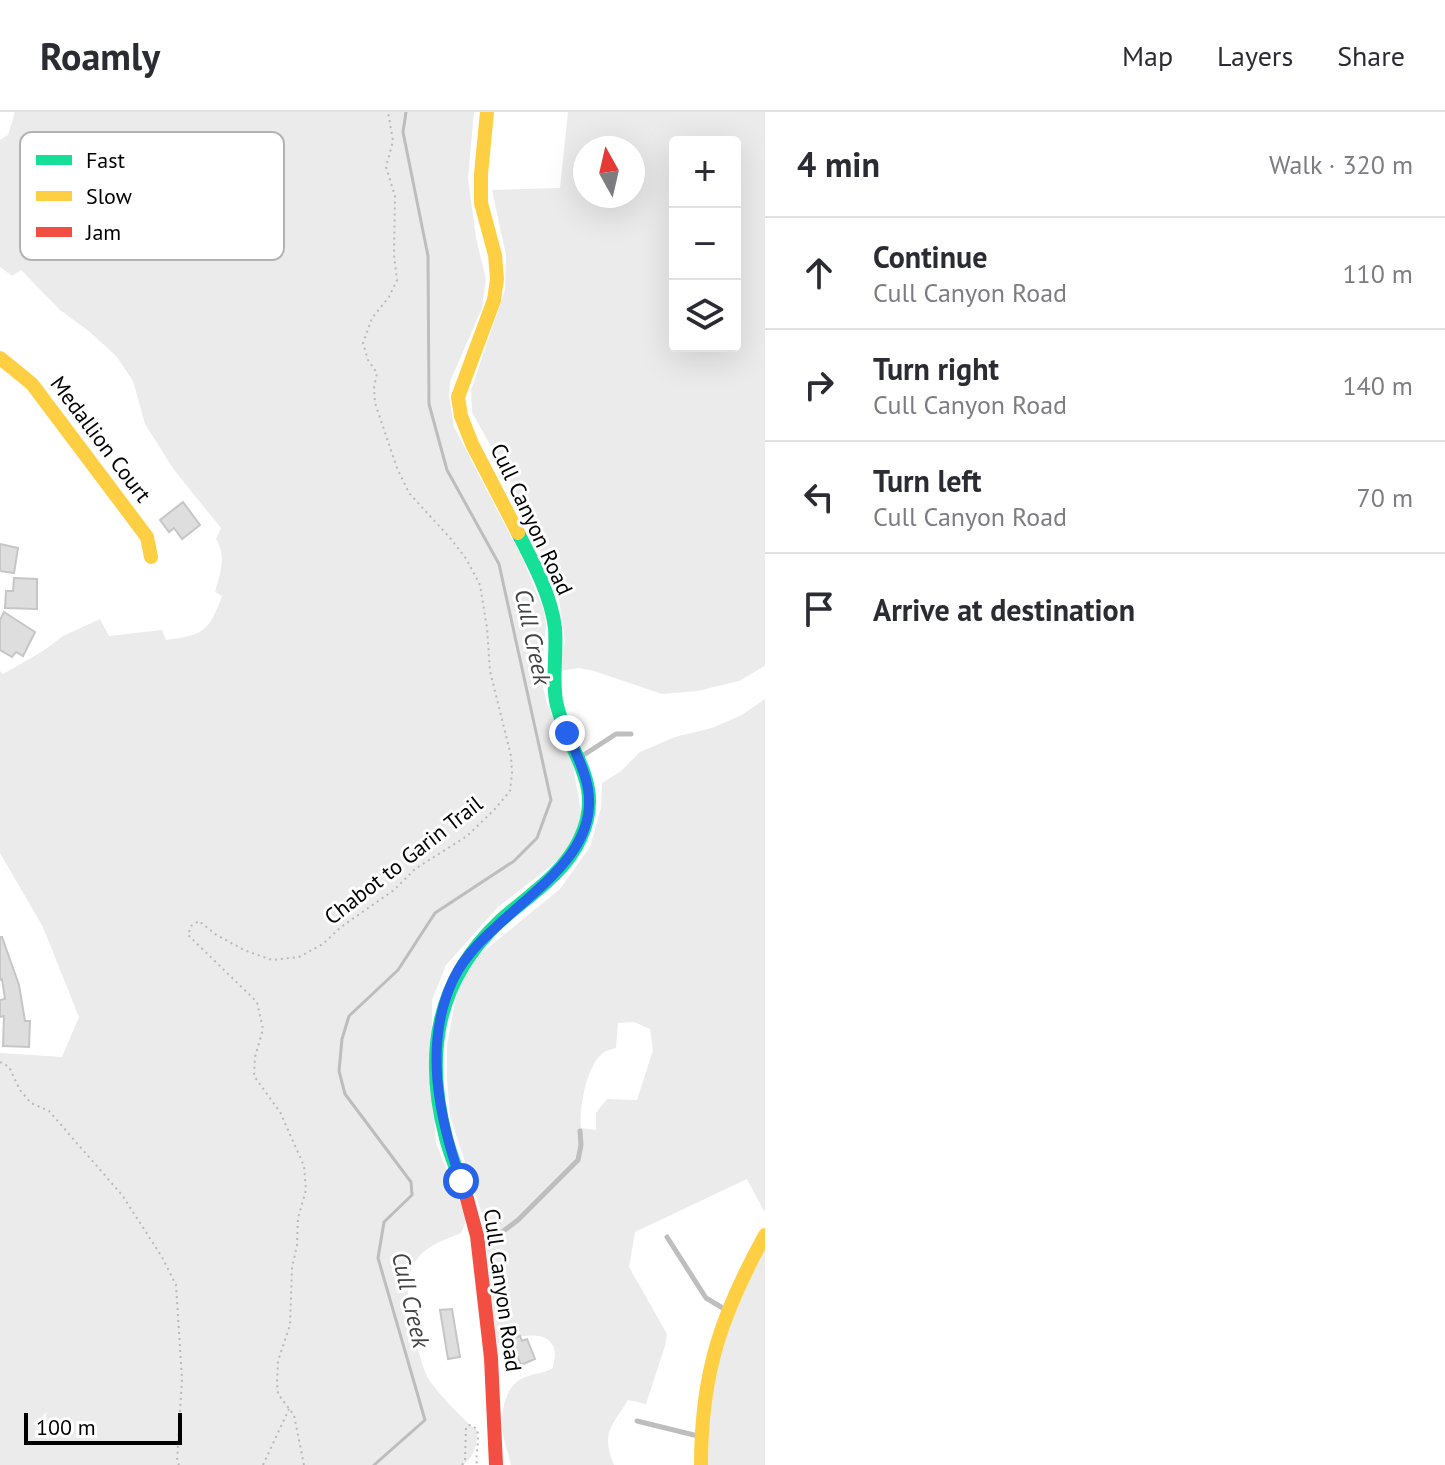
<!DOCTYPE html>
<meta charset="utf-8">
<style>
:root{--surface:#fff;--page:#f7f7f7;--text:#2b2b33;--muted:#7c7c81;--line:#e1e1e2}
body{margin:0;font-family:"PT Sans",sans-serif;background:var(--page);color:var(--text)}
.controls{position:absolute;right:24px;top:24px;display:grid;overflow:hidden;border-radius:8px;box-shadow:0 8px 32px #0002}
.controls button{width:72px;height:72px;display:grid;place-items:center;padding:0;border:0;border-bottom:2px solid var(--line);background:var(--surface);color:var(--text);font:40px sans-serif}
.compass{position:absolute;left:573px;top:24px;width:72px;height:72px;border-radius:50%;background:var(--surface);box-shadow:0 8px 32px #0002;rotate:352deg}
.scale{position:absolute;left:24px;bottom:20px;width:158px;box-sizing:border-box;padding-left:8px;border:4px solid #000;border-top:0;font-size:22px;line-height:28px;white-space:nowrap;color:#000;-webkit-text-stroke:6px #fff;paint-order:stroke}
.stop{position:absolute;width:24px;height:24px;margin:-18px;border:6px solid #2563eb;border-radius:50%;background:#fff}
.stop.end{background:#2563eb;border-color:#fff;box-shadow:0 2px 8px #0008}
.list{margin:0;padding:0;list-style:none}
h2{display:flex;justify-content:space-between;align-items:center;height:104px;margin:0;padding:0 32px;font-size:34px}
h2 small{font-size:26px;font-weight:400;color:var(--muted)}
.list li{display:grid;grid-template-columns:52px 1fr auto;gap:24px;align-items:center;box-sizing:border-box;height:112px;padding:0 32px;border-top:2px solid var(--line)}
.list b{display:block;font-size:30px;white-space:nowrap}
.list p{margin:0;font-size:26px;white-space:nowrap;color:var(--muted)}
.list em{font-size:26px;font-style:normal;color:var(--muted)}
.icon{flex:none;width:44px;height:44px;fill:none;stroke:currentColor;stroke-width:2;stroke-linecap:round;stroke-linejoin:round}
.map{position:relative;flex:none;width:765px;height:1353px;overflow:hidden}
header{display:flex;align-items:center;gap:48px;box-sizing:border-box;height:112px;padding:0 40px;background:var(--surface);border-bottom:2px solid var(--line)}
header strong{font-size:38px}
nav{display:flex;gap:44px;margin-inline-start:auto;font-size:28px}
main{display:flex}
aside{flex:1;background:var(--surface)}
.map>svg:first-child{display:block}
</style>
<header>
<strong>Roamly</strong>
<nav><a>Map</a><a>Layers</a><a>Share</a></nav>
</header>
<main>
<div class="map">
<svg width="765" height="1353" viewBox="0 0 765 1353">
<rect width="100%" height="100%" fill="#fff"/>
<path fill="#ebebeb" fill-rule="evenodd" d="M15,0H474L468,66L476,126L486,167L482,196L450,270L449,284L454,315L523,448L544,499L546,514L542,555L543,575L548,594L572,648L581,700L579,715L566,742L498,795L446,853L432,888V962L436,1031L467,1107L461,1121C441,1129 422,1135 412,1155C412,1156 408,1166 408,1167C405,1185 419,1254 430,1269C438,1281 466,1311 477,1318C477,1334 476,1342 463,1353H0V941L62,945L79,905L43,815L0,741V559L3,562L43,539L63,524L100,507L109,524L162,518L166,528C202,523 209,521 222,484L215,480C220,462 227,444 216,427L221,416L174,358L145,312L133,269L117,245L90,220L60,198L21,158L12,164L0,155V28L8,23Z
M568,0H765V554L739,569L697,579L662,582L594,559L579,556L560,559L565,529L559,488L522,391L472,300L471,278L505,178L506,143L492,78L560,76ZM675,30H735V234H675ZM585,36H633V84H585Z
M765,587V1098L764,1099L747,1067L635,1120L629,1155L667,1222L665,1234L646,1292L628,1288C611,1316 601,1320 614,1353H511C508,1340 501,1323 502,1309C502,1294 508,1272 523,1266C533,1261 543,1262 553,1256C553,1252 555,1247 555,1242C553,1213 513,1225 497,1232L483,1105L450,1004L447,967V933L455,889L464,865L478,844L560,777L590,735L601,696L602,671L621,659L640,640L675,625L712,616L742,603ZM634,910L650,917L653,938L637,988L607,987L596,1001V1018L581,1016C579,997 586,954 603,941C607,938 612,937 616,936L618,911Z
M765,1135V1353H708C709,1315 709,1274 720,1236C730,1201 749,1168 765,1135Z"/>
<g fill="none" stroke-linecap="round" stroke-linejoin="round">
<path stroke="#bdbdbd" stroke-width="3" d="M374,1353L425,1308L378,1146L384,1110L412,1083L411,1070L345,982L339,959L342,927L349,904L398,858L435,801L514,749L537,726L551,688L499,452L447,358L429,292L428,144L403,20L406,0"/>
</g>
<path fill="#dedede" stroke="#c6c6c6" stroke-width="2" d="M183,390L200,413L182,427L174,416L169,420L160,408Z
M0,432L18,436L14,461L0,459Z
M14,466L37,467V497L5,496L6,479H13Z
M4,500L35,520L23,544L16,540L12,545L0,538V508Z
M0,825H2L19,873L25,909H30L29,935L3,934L4,904L0,905V888L5,887L2,867L0,868Z
M452,1197L460,1245L448,1247L440,1198Z
M520,1224L522,1229L527,1227L535,1247L521,1253L510,1227Z"/>
<g fill="none" stroke-linecap="round" stroke-linejoin="round">
<path stroke="#b9b9b9" stroke-width="2" stroke-dasharray="2 4" stroke-linecap="butt" d="M0,950L9,955L20,978L31,991L49,999L122,1083L162,1145L176,1173L182,1267L177,1349L179,1353
M263,1353L289,1297
M304,1353L294,1303L278,1282L277,1271L278,1249L290,1213L292,1156L297,1133L298,1106L306,1078L304,1054L280,1000L254,964L255,945L263,917L257,890L188,823L191,814L199,809L215,822L244,838L272,848L299,845L323,832L341,815L394,778L415,757L467,724L494,698L510,679L512,661L511,644L490,559L487,516L480,473L467,448L451,427L409,381L397,356L375,291L374,276L377,261L368,248L363,231L372,206L389,185L397,168L394,143L395,84L386,55L393,29L388,0
M462,1353L465,1349L466,1315L470,1313L477,1317C480,1330 475,1341 477,1353"/>
<path stroke="#bebebe" stroke-width="5" d="M579,646L616,622H631
M667,1125L706,1186L726,1198
M479,1133L502,1120L518,1108L578,1048L581,1033L580,1019
M637,1309L698,1324"/>
<path stroke="#16e098" stroke-width="14" d="M466,1083C459,1064 451,1045 446,1026C424,942 436,869 500,809C528,784 564,762 580,727C607,670 566,640 556,589C552,565 557,541 555,516C551,483 533,450 518,421"/>
<path stroke="#ffcf43" stroke-width="14" d="M487,0L481,62V91L495,143L497,167L494,188L458,285L461,304L472,332L518,421
M0,246L32,272L147,425L151,445
M701,1353C701,1261 721,1203 765,1123"/>
<path stroke="#f24e42" stroke-width="14" d="M466,1083L477,1124L491,1246L496,1353"/>
</g>
<g fill="none" stroke-linecap="round" stroke-linejoin="round">
<path stroke="#2563eb" stroke-width="10" d="M461,1069C439,1006 423,932 453,868C484,800 602,760 588,677C585,658 575,639 567,621"/>
</g>
<g text-anchor="middle" dominant-baseline="central" stroke-width="6" stroke-linejoin="round" paint-order="stroke">
<g font-size="22" fill="#000" stroke="#fff">
<text transform="translate(101 327) rotate(53)">Medallion Court</text>
<text transform="translate(532 407) rotate(65)">Cull Canyon Road</text>
<text transform="translate(403 748) rotate(-38)">Chabot to Garin Trail</text>
<text transform="translate(503 1178) rotate(82)">Cull Canyon Road</text>
</g>
<g font-size="24" font-style="italic" fill="#424242" stroke="#fff">
<text transform="translate(533 525) rotate(78)">Cull Creek</text>
<text transform="translate(411 1188) rotate(77)">Cull Creek</text>
</g>
</g>
<rect x="20" y="20" width="264" height="128" rx="12" fill="#fff" stroke="#b2b2b2" stroke-width="2"/>
<rect x="36" y="43" width="36" height="10" fill="#16e098"/>
<rect x="36" y="79" width="36" height="10" fill="#ffcf43"/>
<rect x="36" y="115" width="36" height="10" fill="#f24e42"/>
<g font-size="22" fill="#000">
<text x="86" y="56">Fast</text>
<text x="86" y="92">Slow</text>
<text x="86" y="128">Jam</text>
</g>
</svg>
<div class="controls">
<button>+</button>
<button>−</button>
<button><svg class="icon" aria-label="layers" viewBox="0 0 24 24"><path d="M12 4l9 5-9 5-9-5zM3 14l9 5 9-5"/></svg></button>
</div>
<svg class="compass" viewBox="-18 -18 36 36"><path d="M0-13l5 13h-10z" fill="#e53935"/><path d="M0 13l5-13h-10z" fill="#7c7c81"/></svg>
<div class="scale">100 m</div>
<div class="stop" style="left:461px;top:1069px"></div>
<div class="stop end" style="left:567px;top:621px"></div>
</div>
<aside>
<h2>4 min<small>Walk · 320 m</small></h2>
<ul class="list">
<li><svg class="icon" aria-label="ahead" viewBox="0 0 24 24"><path d="M12 20V5M6 11l6-6 6 6"/></svg><div><b>Continue</b><p>Cull Canyon Road</p></div><em>110 m</em></li>
<li><svg class="icon" aria-label="right" viewBox="0 0 24 24"><path d="M7 20v-9h11M14 6l5 5-5 5"/></svg><div><b>Turn right</b><p>Cull Canyon Road</p></div><em>140 m</em></li>
<li><svg class="icon" aria-label="left" viewBox="0 0 24 24"><path d="M17 20v-9H6M10 6l-5 5 5 5"/></svg><div><b>Turn left</b><p>Cull Canyon Road</p></div><em>70 m</em></li>
<li><svg class="icon" aria-label="arrive" viewBox="0 0 24 24"><path d="M6 21V4h12l-3 4 3 4H6"/></svg><div><b>Arrive at destination</b></div></li>
</ul>
</aside>
</main>
